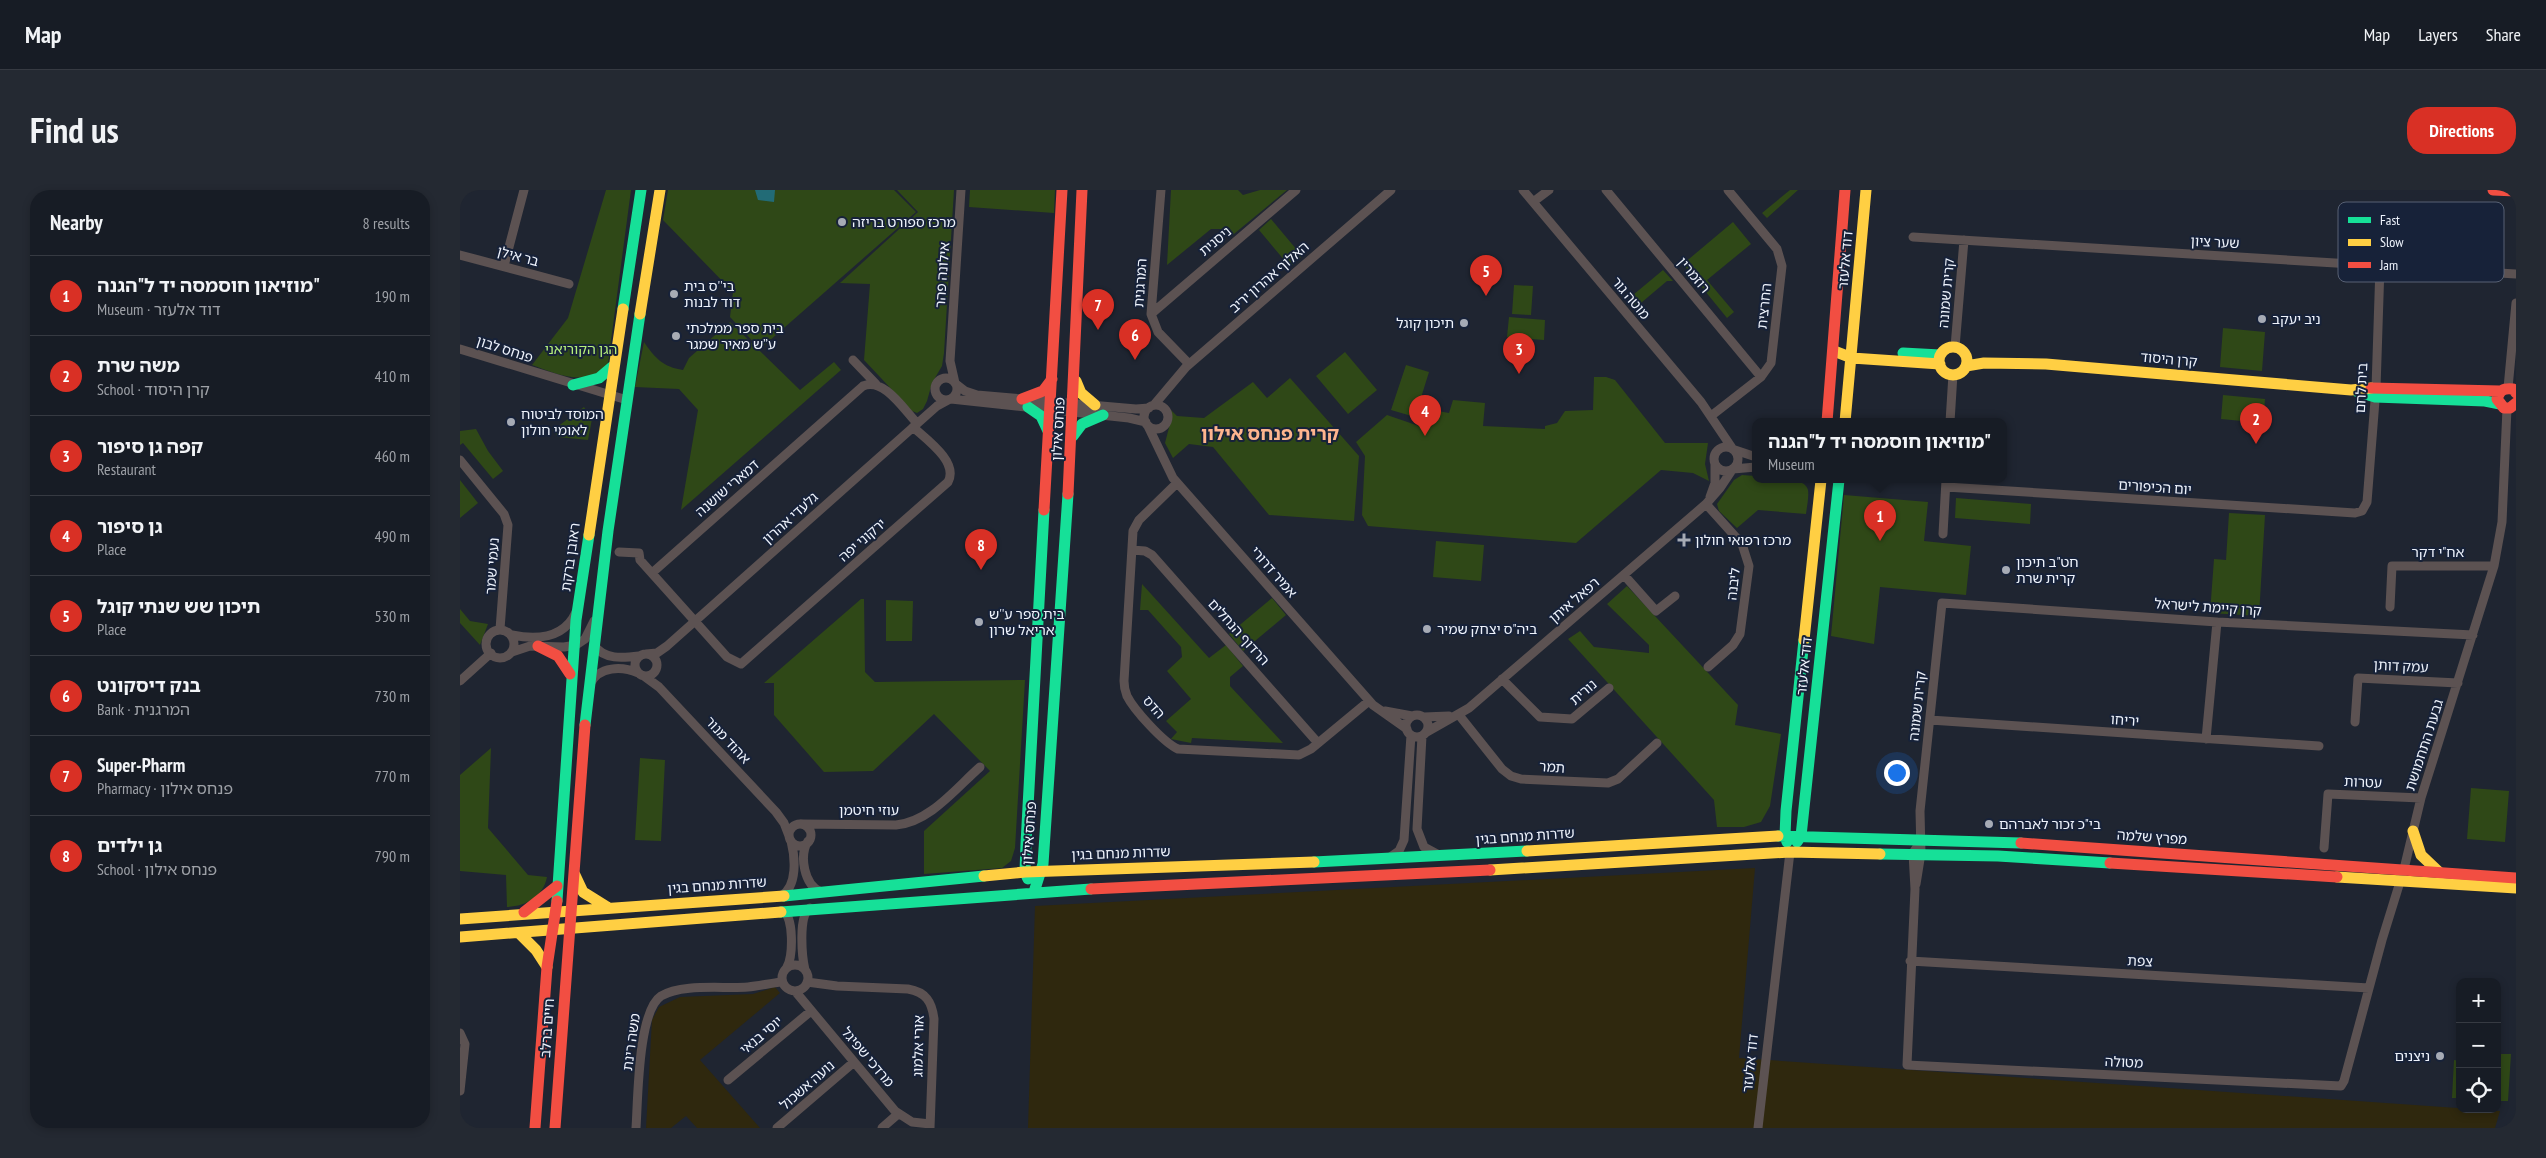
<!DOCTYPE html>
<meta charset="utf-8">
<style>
:root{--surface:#171c25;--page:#242932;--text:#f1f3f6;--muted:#9ea1a7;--line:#363a42;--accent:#d93025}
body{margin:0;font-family:"PT Sans Narrow","Noto Sans Hebrew",sans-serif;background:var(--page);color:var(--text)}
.controls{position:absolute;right:15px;bottom:15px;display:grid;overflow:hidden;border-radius:10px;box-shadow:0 2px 8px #0003}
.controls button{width:45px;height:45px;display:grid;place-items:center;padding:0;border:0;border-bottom:1px solid var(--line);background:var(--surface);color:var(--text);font:25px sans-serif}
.you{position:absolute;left:1436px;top:582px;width:18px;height:18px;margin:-12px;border:4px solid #fff;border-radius:50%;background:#1a73e8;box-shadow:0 0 0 8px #1a73e833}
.badge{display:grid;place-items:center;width:32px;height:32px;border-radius:50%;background:var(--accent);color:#fff;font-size:16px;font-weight:700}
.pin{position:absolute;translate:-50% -41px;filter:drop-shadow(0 1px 2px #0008)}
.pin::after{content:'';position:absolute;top:26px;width:18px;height:15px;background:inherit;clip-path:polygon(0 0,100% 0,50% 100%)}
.popup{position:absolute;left:1292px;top:228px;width:255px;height:65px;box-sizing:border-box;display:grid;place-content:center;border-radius:10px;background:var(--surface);filter:drop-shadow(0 1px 4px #0005);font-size:16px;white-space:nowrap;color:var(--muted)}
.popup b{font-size:19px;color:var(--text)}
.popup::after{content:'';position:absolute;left:50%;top:100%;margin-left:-10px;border:10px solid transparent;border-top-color:var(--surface)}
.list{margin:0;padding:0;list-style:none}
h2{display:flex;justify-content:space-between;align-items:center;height:65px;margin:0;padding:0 20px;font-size:21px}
h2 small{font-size:16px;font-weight:400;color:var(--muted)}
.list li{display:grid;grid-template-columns:32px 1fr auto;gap:15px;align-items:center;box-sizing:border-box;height:80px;padding:0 20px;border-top:1px solid var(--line)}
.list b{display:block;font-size:19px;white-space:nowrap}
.list p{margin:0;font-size:16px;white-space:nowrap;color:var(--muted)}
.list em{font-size:16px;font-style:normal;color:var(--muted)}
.icon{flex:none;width:28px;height:28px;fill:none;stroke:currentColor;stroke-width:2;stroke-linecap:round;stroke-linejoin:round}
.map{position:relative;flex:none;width:2056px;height:938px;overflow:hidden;border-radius:20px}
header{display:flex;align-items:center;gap:30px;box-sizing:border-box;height:70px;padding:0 25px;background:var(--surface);border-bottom:1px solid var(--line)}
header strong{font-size:24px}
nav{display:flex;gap:28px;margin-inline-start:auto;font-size:18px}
.intro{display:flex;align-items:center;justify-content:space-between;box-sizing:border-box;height:120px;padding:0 30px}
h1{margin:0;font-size:35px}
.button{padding:12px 22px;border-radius:20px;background:var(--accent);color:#fff;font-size:18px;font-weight:700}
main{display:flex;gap:30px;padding:0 30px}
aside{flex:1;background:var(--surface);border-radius:20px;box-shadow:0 2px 8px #0003}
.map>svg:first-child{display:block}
</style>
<header>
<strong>Map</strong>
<nav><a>Map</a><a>Layers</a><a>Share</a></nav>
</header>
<div class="intro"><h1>Find us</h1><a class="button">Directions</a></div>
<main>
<aside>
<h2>Nearby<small>8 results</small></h2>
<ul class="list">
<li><span class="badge">1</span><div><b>מוזיאון חוסמסה יד ל&quot;הגנה&quot;</b><p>Museum · דוד אלעזר</p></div><em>190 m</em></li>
<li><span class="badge">2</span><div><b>משה שרת</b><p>School · קרן היסוד</p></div><em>410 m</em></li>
<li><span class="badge">3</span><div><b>קפה גן סיפור</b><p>Restaurant</p></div><em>460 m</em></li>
<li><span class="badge">4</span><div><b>גן סיפור</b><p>Place</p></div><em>490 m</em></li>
<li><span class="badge">5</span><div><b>תיכון שש שנתי קוגל</b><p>Place</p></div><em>530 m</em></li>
<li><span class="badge">6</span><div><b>בנק דיסקונט</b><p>Bank · המרגנית</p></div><em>730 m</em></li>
<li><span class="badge">7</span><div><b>Super-Pharm</b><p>Pharmacy · פנחס אילון</p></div><em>770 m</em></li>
<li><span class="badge">8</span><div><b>גן ילדים</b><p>School · פנחס אילון</p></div><em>790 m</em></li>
</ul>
</aside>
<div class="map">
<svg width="2056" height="938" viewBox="0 0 2056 938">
<rect width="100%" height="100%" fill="#1f2531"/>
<path fill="#2f4817" d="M146,0H171L148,173C129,199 97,184 72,175L108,128Z
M208,0H434L456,22L300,159L270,127L273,102L203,30Z
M437,0H494L484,163L482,176L472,193L467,211L463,219L457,223L452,221L404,170L410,94L380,93L458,22Z
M510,0H595L594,23L509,17Z
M711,0H778L783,5L800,0H827L769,48L760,39H751L707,75Z
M1330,0H1338L1307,28L1302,23Z
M811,29L842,66L830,77L799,40Z
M1273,32L1291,54L1247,90L1274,122L1267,128L1223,74Z
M1203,80L1213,91H1207L1175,118L1167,110Z
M1054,95L1073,96L1071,125L1052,124Z
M1049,127L1085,130L1084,150L1047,147Z
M270,132L340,200L374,172L381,180L221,320L238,220L219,199L175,197L184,152C195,168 203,177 223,180L229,168Z
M1763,138L1805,142L1802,181L1760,177Z
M885,162L917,200L888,224L856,186Z
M946,175L969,182L955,227L931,220Z
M1134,187H1146L1155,190L1205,253H1248L1245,274L1249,291L1233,283L1201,280L1116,353L908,336L902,325L905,266L896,252L927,225L962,237L967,219L989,223L993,210L1025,213L1023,236L1085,239V236L1097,233L1105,221L1133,220Z
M830,188L899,266L894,331L809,325L753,257L729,254L713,268L705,253L712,226L711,220L717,226L744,228L793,192L807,208Z
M1763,205L1805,209L1803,233L1761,229Z
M124,217L132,229L128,250L98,247L93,240Z
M16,239L28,261L43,281L33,289L3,253L0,255V241Z
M1282,285L1296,286V290C1308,290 1345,285 1348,300C1349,307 1347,316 1346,324L1298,320L1277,338L1259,321L1257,314L1274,290Z
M0,290L18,313L0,328Z
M1384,305L1468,312L1464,351L1511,356L1506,405L1420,397L1414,454L1371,446Z
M1496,308L1571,314L1570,334L1495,328Z
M1769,323L1805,325L1799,426L1750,423L1754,369L1766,370Z
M976,351L1024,355L1021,391L973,387Z
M682,394L749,468L766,455L783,476L770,487V496L823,553L732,548L731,553L711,549L717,542L706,531L731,509L707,481L722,467L721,457L688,420H680Z
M1167,396L1278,515L1275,535L1321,544L1310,616L1301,632L1284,637H1257L1254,610L1108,449L1120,441L1134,457L1189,463V455L1147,414Z
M812,408L826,425L783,461L769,444Z
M401,409H404L405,482L415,492L565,490L555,658L551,671L542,678L464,684V641L530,581L474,524L413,581L364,582L314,525V493H304Z
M426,410L453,411L452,451H426Z
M0,419L10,431L28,434L20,455L0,433Z
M31,558L28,638L68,685L87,687C83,707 66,716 47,717L46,685L0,681V585Z
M180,568L205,570L201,651L175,650Z
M2011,598L2049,601L2045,652L2007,649Z
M2037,864H2051L2048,911H2037Z
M1994,870L2000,871V908H1992Z"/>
<path fill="#2f280e" d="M1295,678L1279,868L2040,921L2035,938H568L575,716Z
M315,797L320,803L240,870L300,938H237L226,926L211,938H186L192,830L199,817L220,807L293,804Z"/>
<path fill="#226b76" d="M295,0H315L314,12L298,10Z"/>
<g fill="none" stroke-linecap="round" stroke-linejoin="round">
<path stroke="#5c5252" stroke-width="9" d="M701,0L691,124L698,142L729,174
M1063,0L1241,212L1272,258
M1146,0L1301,187
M1073,12L1089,0
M1453,47L2056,84
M0,65L109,94
M44,76L64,0
M691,124L836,0
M1495,157L1504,50
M0,159L167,210
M393,170L416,194
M475 199a11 11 0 1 1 22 0a11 11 0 1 1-22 0Z
M495,193L490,171L501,0
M496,194L505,201L517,205L676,219L689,218
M2048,198L2056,113
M491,209L669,228L686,232
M694,215L726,177L931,0
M684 227a12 12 0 1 1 24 0a12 12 0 1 1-24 0Z
M1251,226L1301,187L1311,173L1322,76L1317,59L1268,0
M1490,232L1493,184
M687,234L713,288L913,515L947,539
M1254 269a12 12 0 1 1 24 0a12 12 0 1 1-24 0Z
M1275,260L1296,267
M0,270L44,324L48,335L40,439
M1273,279L1296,277
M717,293L679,330L673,341L664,491C664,496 665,501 667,506C674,520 704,553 718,559L839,565L851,559L909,511
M1486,297L1895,323L1902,321L1907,312L1916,198L1920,76
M1250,307L1255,293V274
M1246,314L1282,354L1289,376L1280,444L1273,455L1248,477
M1483,344L1486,290
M672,360L685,361L692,365L858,553
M159,362L179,363L180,370L267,467L281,474L488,292C499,272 466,249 453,237
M192,383L403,196C424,187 444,220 457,233
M1164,385L1196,421L1215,406
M1930,417L1932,376H2034
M26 454a14 14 0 1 1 28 0a14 14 0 1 1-28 0Z
M52,445C77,450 104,449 116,422
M134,455C144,470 163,468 179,466
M52,462L70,456L104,457L116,455L125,449L134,431
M186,464L197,463L207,456L477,216L488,210
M175 475a11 11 0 1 1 22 0a11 11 0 1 1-22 0Z
M184,486L199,497L316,622L324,633L329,646
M1042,489L1080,527L1112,529L1149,498
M0,491L31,463
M130,494C139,476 162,476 178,483
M925,521L952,526
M999,525L1042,579L1051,586L1061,589L1148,593L1158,589L1197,553
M946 536a11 11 0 1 1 22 0a11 11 0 1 1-22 0Z
M964,527L989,526
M1470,530L1859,556
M1895,532L1898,488L1998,493
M965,543L1009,518L1246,314L1260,298L1272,280
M962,546L957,639L964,657L977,664
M1746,549L1757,432
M341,634L436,635C470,632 496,598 520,577
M329 645a11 11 0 1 1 22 0a11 11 0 1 1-22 0Z
M1462,649L1453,663L1455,699L1447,875L1881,896L1884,891L1922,750L1944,679L1961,608L2034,376L2042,332L2047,218
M348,651C339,666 344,695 361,702
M1864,658L1868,604L1961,608
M929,668L939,661L944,650L951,545
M1456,694L1461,663L1460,621L1482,413L1757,432L2013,445
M321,706C338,696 335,667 331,651
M323,721C334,727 333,766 327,777
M1450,771L1909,798
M322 788a13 13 0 1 1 26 0a13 13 0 1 1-26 0Z
M345,780C342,767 338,725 350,718
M347,792L377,796L448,799C466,802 472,812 474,829L470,938
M335,801L435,921L452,932L470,934
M0,843L5,854L0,901
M268,890L351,821
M176,938C178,909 178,821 201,806C222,793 264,799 288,797C299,796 311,793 322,792
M317,938L394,872
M422,938L438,924
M1298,938L1330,662"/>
<path stroke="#16e098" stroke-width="11" d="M163,119L181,0
M1443,163L1480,165
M113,195L139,188L152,177
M1898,202L1915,207L2025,211L2040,214
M568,217L581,226L588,241
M613,246L622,234L643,225
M125,535L148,341L180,124
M1318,646L1561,653
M1327,652L1325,646L1326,621L1344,450
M1337,652L1341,646L1379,290
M1420,664L1538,666L1650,673
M854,672L1067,661
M568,689L565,682L566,654L584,320
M574,702L583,674L608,304
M324,706L524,686
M97,711L116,430L129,345
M321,722L631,699"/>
<path stroke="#ffcf43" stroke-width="11" d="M180,124L200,0
M1479 171a14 14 0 1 1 28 0a14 14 0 1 1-28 0Z
M1374,161L1392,168L1480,174
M1506,176L1524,173L1586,174L1891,200L1911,198
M616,191L621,203L635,215
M1385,232L1406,0
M129,345L163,119
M1344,450L1361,290
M1953,641L1961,665L1980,683
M1067,661L1318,646
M1030,680L1330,662L1420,664
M115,685L123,702L147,717
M524,686L565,682L854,672
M1877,687L2056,698
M0,729L324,706
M59,743L76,760L87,777
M0,747L321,722"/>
<path stroke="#f24e42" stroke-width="11" d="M2033,0L2056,1
M1911,198L2040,201
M2056,203L2053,199C2043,198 2040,200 2037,209L2044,218H2050L2056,213
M562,209L583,201L592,189
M1367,232L1385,0
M608,304L622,0
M584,320L602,0
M78,456L98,466L110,484
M1561,653L2056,688
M1650,673L1877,687
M631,699L1030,680
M64,722L97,696
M75,938L87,777L97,711
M95,938L125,535"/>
</g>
<g fill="#a6abb5" stroke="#172239" stroke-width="2">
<circle cx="382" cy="32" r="5"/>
<circle cx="214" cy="104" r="5"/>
<circle cx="1802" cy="129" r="5"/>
<circle cx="1004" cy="133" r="5"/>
<circle cx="216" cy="146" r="5"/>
<circle cx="51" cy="232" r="5"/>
<path d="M1221.5 342.5h5v5h5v5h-5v5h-5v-5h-5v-5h5z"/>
<circle cx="1546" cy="380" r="5"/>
<circle cx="519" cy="432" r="5"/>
<circle cx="967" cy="439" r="5"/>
<circle cx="1529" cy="634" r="5"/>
<circle cx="1980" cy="866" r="5"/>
</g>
<g text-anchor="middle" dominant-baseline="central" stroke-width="4" stroke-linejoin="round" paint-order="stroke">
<g font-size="14" fill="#eef3fc" stroke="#172239" text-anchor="start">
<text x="392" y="32">מרכז ספורט בריזה</text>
<text x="224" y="96">בי''ס בית<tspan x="224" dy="16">דוד לבנות</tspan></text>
<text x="1812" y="129">ניב יעקב</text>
<text x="994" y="133" text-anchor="end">תיכון קוגל</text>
<text x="226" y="138">בית ספר ממלכתי<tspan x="226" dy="16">ע’’ש מאיר שמגר</tspan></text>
<text x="61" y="224">המוסד לביטוח<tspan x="61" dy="16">לאומי חולון</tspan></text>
<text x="1235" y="350">מרכז רפואי חולון</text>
<text x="1556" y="372">חט"ב תיכון<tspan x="1556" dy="16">קרית שרת</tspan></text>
<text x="529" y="424">בית ספר ע''ש<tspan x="529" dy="16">אריאל שרון</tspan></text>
<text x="977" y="439">ביה"ס יצחק שמיר</text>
<text x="1539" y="634">בי"כ זכור לאברהם</text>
<text x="1970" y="866" text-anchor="end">ניצנים</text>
</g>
<g font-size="14" fill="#eef3fc" stroke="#172239">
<text transform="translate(755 51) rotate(-40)">ניסנית</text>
<text transform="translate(1755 52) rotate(3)">שער ציון</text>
<text transform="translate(58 66) rotate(15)">בר אילן</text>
<text transform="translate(1385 70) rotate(-85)">דוד אלעזר</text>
<text transform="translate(482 85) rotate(-86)">אילונה פהר</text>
<text transform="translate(1234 85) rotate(50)">רוזמרין</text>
<text transform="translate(809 87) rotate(-41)">האלוף אהרון יריב</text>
<text transform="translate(680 93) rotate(-86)">המרגנית</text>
<text transform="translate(1486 103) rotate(-85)">קרית שמונה</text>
<text transform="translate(1171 108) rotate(50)">מוטה גור</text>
<text transform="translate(1304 116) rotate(-84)">החרצית</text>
<text transform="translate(45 159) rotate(18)">פנחס לבון</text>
<text transform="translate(1709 169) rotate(5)">קרן היסוד</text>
<text transform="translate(1901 198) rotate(-87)">בית לחם</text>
<text transform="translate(598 239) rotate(-87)">פנחס אילון</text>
<text transform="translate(1695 297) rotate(4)">יום הכיפורים</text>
<text transform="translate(267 298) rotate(-41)">דמארי שושנה</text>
<text transform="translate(330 328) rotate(-42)">גלעדי אהרון</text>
<text transform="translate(402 350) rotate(-41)">ירקוני יפה</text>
<text x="1978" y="362">אח"י דקר</text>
<text transform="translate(110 367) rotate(-82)">ראובן ברקת</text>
<text transform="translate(32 376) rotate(-86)">נעמי שמר</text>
<text transform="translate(814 382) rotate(49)">אמיר דרורי</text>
<text transform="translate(1273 394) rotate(-84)">ליבנה</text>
<text transform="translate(1114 410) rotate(-41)">רפאל איתן</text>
<text transform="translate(1748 417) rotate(4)">קרן קיימת לישראל</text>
<text transform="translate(779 442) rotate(48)">הרדוף הנחלים</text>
<text transform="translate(1344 476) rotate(-84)">דוד אלעזר</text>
<text transform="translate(1941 476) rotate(3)">עמק דותן</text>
<text transform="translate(1123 502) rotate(-41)">נורית</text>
<text transform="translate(1457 516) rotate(-84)">קרית שמונה</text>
<text transform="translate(694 517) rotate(49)">הדס</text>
<text transform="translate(1665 530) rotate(4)">יריחו</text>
<text transform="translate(268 550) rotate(47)">אהוד מנור</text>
<text transform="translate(1964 555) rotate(-72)">גבעת התחמושת</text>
<text transform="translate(1092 577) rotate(4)">תמר</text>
<text transform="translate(1903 592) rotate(3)">עטרות</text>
<text x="409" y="620">עוזי חיטמן</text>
<text transform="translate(569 643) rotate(-86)">פנחס אילון</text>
<text transform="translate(1065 646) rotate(-4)">שדרות מנחם בגין</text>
<text transform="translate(1692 647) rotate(4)">מפרץ שלמה</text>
<text transform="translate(661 663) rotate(-2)">שדרות מנחם בגין</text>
<text transform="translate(257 695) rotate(-4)">שדרות מנחם בגין</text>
<text transform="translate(1680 771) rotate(3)">צפת</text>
<text transform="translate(87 838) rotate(-86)">חיים ברלב</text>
<text transform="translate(301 845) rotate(-40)">יוסי בנאי</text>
<text transform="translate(171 852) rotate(-82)">משה רינת</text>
<text transform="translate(458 856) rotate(-89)">אורי אלמוג</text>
<text transform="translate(408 867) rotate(50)">מרדכי שפיגל</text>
<text transform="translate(1664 872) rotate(3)">מטולה</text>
<text transform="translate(1290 873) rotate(-84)">דוד אלעזר</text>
<text transform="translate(347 895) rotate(-41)">נועה אשכול</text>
</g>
<g font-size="14" fill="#b6f07c" stroke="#172239">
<text x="121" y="159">הגן הקוריאני</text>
</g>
<g font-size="19" font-weight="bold" fill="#feb58e" stroke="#172239">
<text x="810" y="243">קרית פנחס אילון</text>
</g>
</g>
<rect x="1878" y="12" width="166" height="80" rx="8" fill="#172239" stroke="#586174" stroke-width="1"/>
<rect x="1888" y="27" width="23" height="6" fill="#16e098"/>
<rect x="1888" y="49" width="23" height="7" fill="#ffcf43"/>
<rect x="1888" y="72" width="23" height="6" fill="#f24e42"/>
<g font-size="14" fill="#eef3fc">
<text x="1920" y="35">Fast</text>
<text x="1920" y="57">Slow</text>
<text x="1920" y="80">Jam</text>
</g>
</svg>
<div class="controls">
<button>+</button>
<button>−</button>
<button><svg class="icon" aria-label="locate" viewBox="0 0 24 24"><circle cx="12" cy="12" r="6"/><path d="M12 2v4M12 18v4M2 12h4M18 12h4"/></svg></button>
</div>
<div class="you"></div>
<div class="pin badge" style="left:1420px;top:351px">1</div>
<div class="popup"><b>מוזיאון חוסמסה יד ל&quot;הגנה&quot;</b>Museum</div>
<div class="pin badge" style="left:1796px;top:254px">2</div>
<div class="pin badge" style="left:1059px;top:184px">3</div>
<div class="pin badge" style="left:965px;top:246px">4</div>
<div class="pin badge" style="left:1026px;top:106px">5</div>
<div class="pin badge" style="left:675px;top:170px">6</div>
<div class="pin badge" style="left:638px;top:140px">7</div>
<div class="pin badge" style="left:521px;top:380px">8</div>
</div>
</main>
